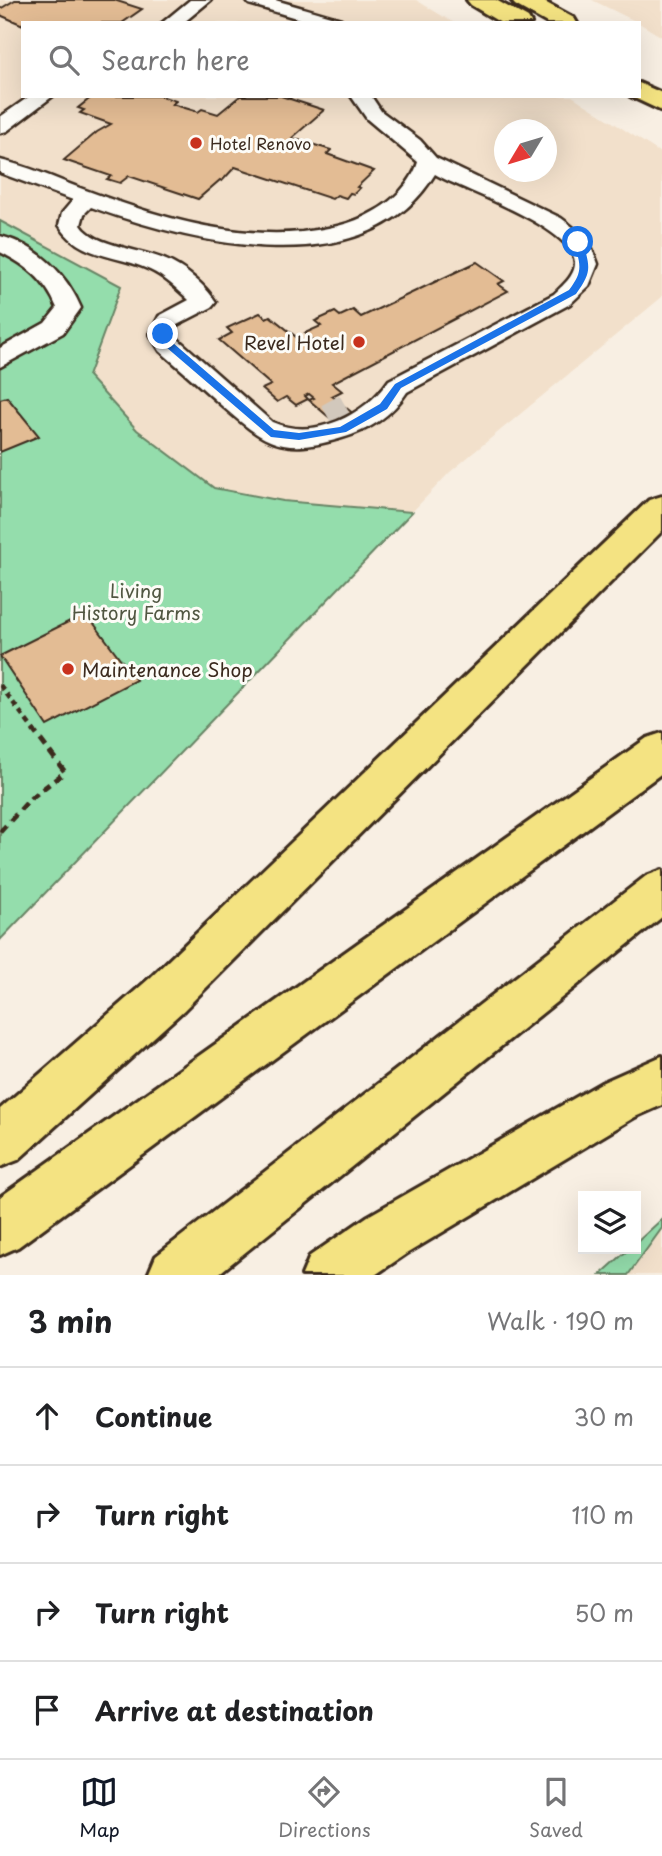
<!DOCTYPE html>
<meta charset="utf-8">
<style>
:root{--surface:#fff;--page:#f2f2f2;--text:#202124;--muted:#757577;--line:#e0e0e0;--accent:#111827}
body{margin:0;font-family:"Playpen Sans",sans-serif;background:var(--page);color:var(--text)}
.controls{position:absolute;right:21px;bottom:21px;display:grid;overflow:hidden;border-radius:0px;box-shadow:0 7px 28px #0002}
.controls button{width:63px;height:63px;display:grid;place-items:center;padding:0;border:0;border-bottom:2px solid var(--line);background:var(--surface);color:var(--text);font:35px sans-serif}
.compass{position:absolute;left:494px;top:119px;width:63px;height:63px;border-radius:50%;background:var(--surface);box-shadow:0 7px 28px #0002;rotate:232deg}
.stop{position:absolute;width:21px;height:21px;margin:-16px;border:5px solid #1a73e8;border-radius:50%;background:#fff}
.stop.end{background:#1a73e8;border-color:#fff;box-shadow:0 2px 7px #0008}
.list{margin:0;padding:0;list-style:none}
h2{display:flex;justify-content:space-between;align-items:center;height:91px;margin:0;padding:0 28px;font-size:30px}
h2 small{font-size:23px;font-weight:400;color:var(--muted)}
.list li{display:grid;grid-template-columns:46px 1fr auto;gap:21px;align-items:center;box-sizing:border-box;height:98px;padding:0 28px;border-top:2px solid var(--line)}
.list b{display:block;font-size:26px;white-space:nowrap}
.list em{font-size:23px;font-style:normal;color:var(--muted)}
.icon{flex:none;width:38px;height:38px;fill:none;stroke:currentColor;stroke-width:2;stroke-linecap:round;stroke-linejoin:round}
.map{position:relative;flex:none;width:662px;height:1275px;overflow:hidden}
.search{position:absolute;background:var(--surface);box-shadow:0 7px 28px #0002;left:21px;right:21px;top:21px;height:77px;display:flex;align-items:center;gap:18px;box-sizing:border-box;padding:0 24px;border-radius:0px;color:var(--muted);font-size:26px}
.sheet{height:483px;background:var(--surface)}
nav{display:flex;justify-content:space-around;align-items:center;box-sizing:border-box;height:98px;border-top:2px solid var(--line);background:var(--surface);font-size:19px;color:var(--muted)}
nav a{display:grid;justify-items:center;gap:4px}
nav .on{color:var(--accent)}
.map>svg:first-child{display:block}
</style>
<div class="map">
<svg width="662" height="1275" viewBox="0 0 662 1275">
<rect width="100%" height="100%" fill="#f8efe3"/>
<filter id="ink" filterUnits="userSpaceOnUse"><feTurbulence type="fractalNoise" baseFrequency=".0143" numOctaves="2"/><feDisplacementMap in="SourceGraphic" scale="14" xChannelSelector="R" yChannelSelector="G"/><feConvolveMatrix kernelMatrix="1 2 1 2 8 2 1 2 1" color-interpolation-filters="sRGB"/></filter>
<g filter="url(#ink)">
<path fill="#f2e0cb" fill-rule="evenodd" d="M0,0H416L454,23H23V96H572L662,154V297L450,472L412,512L283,501L214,488L137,430L88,375L121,286L0,221ZM504,130H546V172H504Z
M592,0H662V37L639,23Z
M662,1228V1275H628L630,1270Z"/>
<path fill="#94ddac" stroke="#688465" stroke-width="2" d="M0,221L121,286L88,376L137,430L214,488L283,501L412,512L0,940Z
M662,1219V1228L628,1275H600L629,1249H636V1243Z"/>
<path fill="#e3bc94" stroke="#3b2a1e" stroke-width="2" d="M15,0H114L142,9L122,23H23V25L0,15V9Z
M93,96H161L176,101L172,104L198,112L202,109L218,114L240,96H281L324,110L292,138L331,150L327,154L374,171L357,187L360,188L354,194L350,193L346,198L337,195L332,199L235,167L222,181L220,180L198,199L129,176L120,183L107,179L111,176L64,160L97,132L111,124L80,113L84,110L78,108Z
M477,262L504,281L498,284L508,291L332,383L342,391L332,396L355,415L338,425L309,400L314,398L309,394L305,396L308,399L296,405L286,397L277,402L262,389L271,385L219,340L232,333L227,328L260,313L266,318L270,316L305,344L313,340L305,333L321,326L315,321L335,312L340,316L353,310L361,317Z
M7,397L39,436L0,452V399Z
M86,613L136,680L47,726L0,656Z"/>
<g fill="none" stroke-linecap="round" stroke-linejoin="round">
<path stroke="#d2c8bc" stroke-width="27" stroke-dasharray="27 14" stroke-linecap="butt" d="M328,417L346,407"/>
<defs>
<path id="minor" d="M190,0H211L183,23H162Z
M246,0H275L341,19L343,23H313L249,4Z
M30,96H53L7,131L0,133V117Z
M351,96H371L381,111L420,140L436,158L561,218C579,231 591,242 598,264L589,286L570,304L407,392C391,416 370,430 342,438C282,456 265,444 221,405C201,387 181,369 160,351L150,334L159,316L189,300C177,289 165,277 150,270C117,254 80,259 59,225L62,213L73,200L0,173V160C27,166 54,178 80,188C150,214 225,239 302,232C327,229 351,225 373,212C392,202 412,183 418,162L367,119ZM435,174C464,191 574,227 575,263C575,276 562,286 554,294L389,380C365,415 314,441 272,422L178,339L174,334L177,325L212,307L216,302C205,285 185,268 166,260C143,249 95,247 81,225L84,214L91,207C191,243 367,288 435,174Z
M0,236C37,245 67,274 81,308L63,333L0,367V348L45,323L57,308C46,280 26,265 0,252Z"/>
<path id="major" d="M467,0H496L528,18L531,23H501L471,5Z
M511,0H541L574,18L577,23H547L515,5Z
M639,83L662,93V111L630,96H639Z"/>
<path id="highway" d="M662,496V531L184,1010L18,1160L0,1167V1109L150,978L649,500Z
M662,733V773L18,1247L0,1255V1197L647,738Z
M662,870V917L217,1275H148L156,1256L646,876Z
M662,1056V1105L635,1117L406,1254L375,1275H302L310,1256L368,1216L601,1083Z"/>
</defs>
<use href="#minor" stroke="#3b2a1e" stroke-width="5"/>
<use href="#major" stroke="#3b2a1e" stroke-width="6"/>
<use href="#highway" stroke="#3b2a1e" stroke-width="6"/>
<path stroke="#3b2a1e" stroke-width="3.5" stroke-dasharray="5 3.5" stroke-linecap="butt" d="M288,99L291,96"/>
<path stroke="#3b2a1e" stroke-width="4.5" stroke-dasharray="6 5" stroke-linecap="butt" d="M0,685L35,732"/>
<path stroke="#3b2a1e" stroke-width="5" stroke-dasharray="9 6" stroke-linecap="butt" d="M0,832L31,798L65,772L33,730"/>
<use href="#minor" fill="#fdfcf7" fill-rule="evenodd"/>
<use href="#major" fill="#f4e382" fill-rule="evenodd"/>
<use href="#highway" fill="#f4e382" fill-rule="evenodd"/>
</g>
</g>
<path fill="#1a73e8" d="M578,240L583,242C590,268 592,272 576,294L401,388L387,409L346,432L299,440L271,437L166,347L158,334L166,331L173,343L274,430L299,433L340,427L380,404L395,384L569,290C584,270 580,265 574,242Z"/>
<g fill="#c8321e" stroke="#fdfcf7" stroke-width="2.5">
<circle cx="196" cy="143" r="7"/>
<circle cx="359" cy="342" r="7"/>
<circle cx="68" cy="669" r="7"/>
</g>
<g text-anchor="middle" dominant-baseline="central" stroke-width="6" stroke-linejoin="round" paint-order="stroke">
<g font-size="16" fill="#3b2a1e" stroke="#fdfcf7" text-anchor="start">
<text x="210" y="143">Hotel Renovo</text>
</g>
<g font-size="19" fill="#3b2a1e" stroke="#fdfcf7" text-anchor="end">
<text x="345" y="342">Revel Hotel</text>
<text x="82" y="669" text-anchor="start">Maintenance Shop</text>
</g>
<g font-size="19" fill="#515742" stroke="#fdfcf7">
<text x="136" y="590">Living<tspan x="136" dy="22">History Farms</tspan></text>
</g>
</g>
</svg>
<div class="controls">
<button><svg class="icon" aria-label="layers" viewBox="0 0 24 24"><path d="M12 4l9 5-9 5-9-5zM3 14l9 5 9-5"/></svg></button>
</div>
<svg class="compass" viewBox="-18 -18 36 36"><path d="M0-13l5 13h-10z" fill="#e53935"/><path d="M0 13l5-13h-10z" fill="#757577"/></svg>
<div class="stop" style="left:578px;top:242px"></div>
<div class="stop end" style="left:163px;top:334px"></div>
<div class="search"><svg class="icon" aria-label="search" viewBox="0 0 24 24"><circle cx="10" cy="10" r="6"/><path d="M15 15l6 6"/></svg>Search here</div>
</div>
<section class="sheet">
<h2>3 min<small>Walk · 190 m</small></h2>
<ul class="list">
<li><svg class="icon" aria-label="ahead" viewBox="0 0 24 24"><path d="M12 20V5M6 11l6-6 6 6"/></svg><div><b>Continue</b></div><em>30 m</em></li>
<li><svg class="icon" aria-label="right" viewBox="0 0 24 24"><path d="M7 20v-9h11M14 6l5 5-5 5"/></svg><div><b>Turn right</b></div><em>110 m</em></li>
<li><svg class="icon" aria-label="right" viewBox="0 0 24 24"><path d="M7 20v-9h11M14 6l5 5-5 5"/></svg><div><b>Turn right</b></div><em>50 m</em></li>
<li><svg class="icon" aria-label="arrive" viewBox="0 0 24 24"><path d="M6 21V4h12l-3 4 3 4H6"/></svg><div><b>Arrive at destination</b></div></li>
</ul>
</section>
<nav>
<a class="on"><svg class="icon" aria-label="map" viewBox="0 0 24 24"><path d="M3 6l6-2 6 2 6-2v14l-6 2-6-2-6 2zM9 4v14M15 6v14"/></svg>Map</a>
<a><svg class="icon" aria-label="directions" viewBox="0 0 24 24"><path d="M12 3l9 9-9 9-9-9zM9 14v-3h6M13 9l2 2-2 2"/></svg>Directions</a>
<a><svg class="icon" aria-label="saved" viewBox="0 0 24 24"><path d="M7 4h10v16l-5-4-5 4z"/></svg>Saved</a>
</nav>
